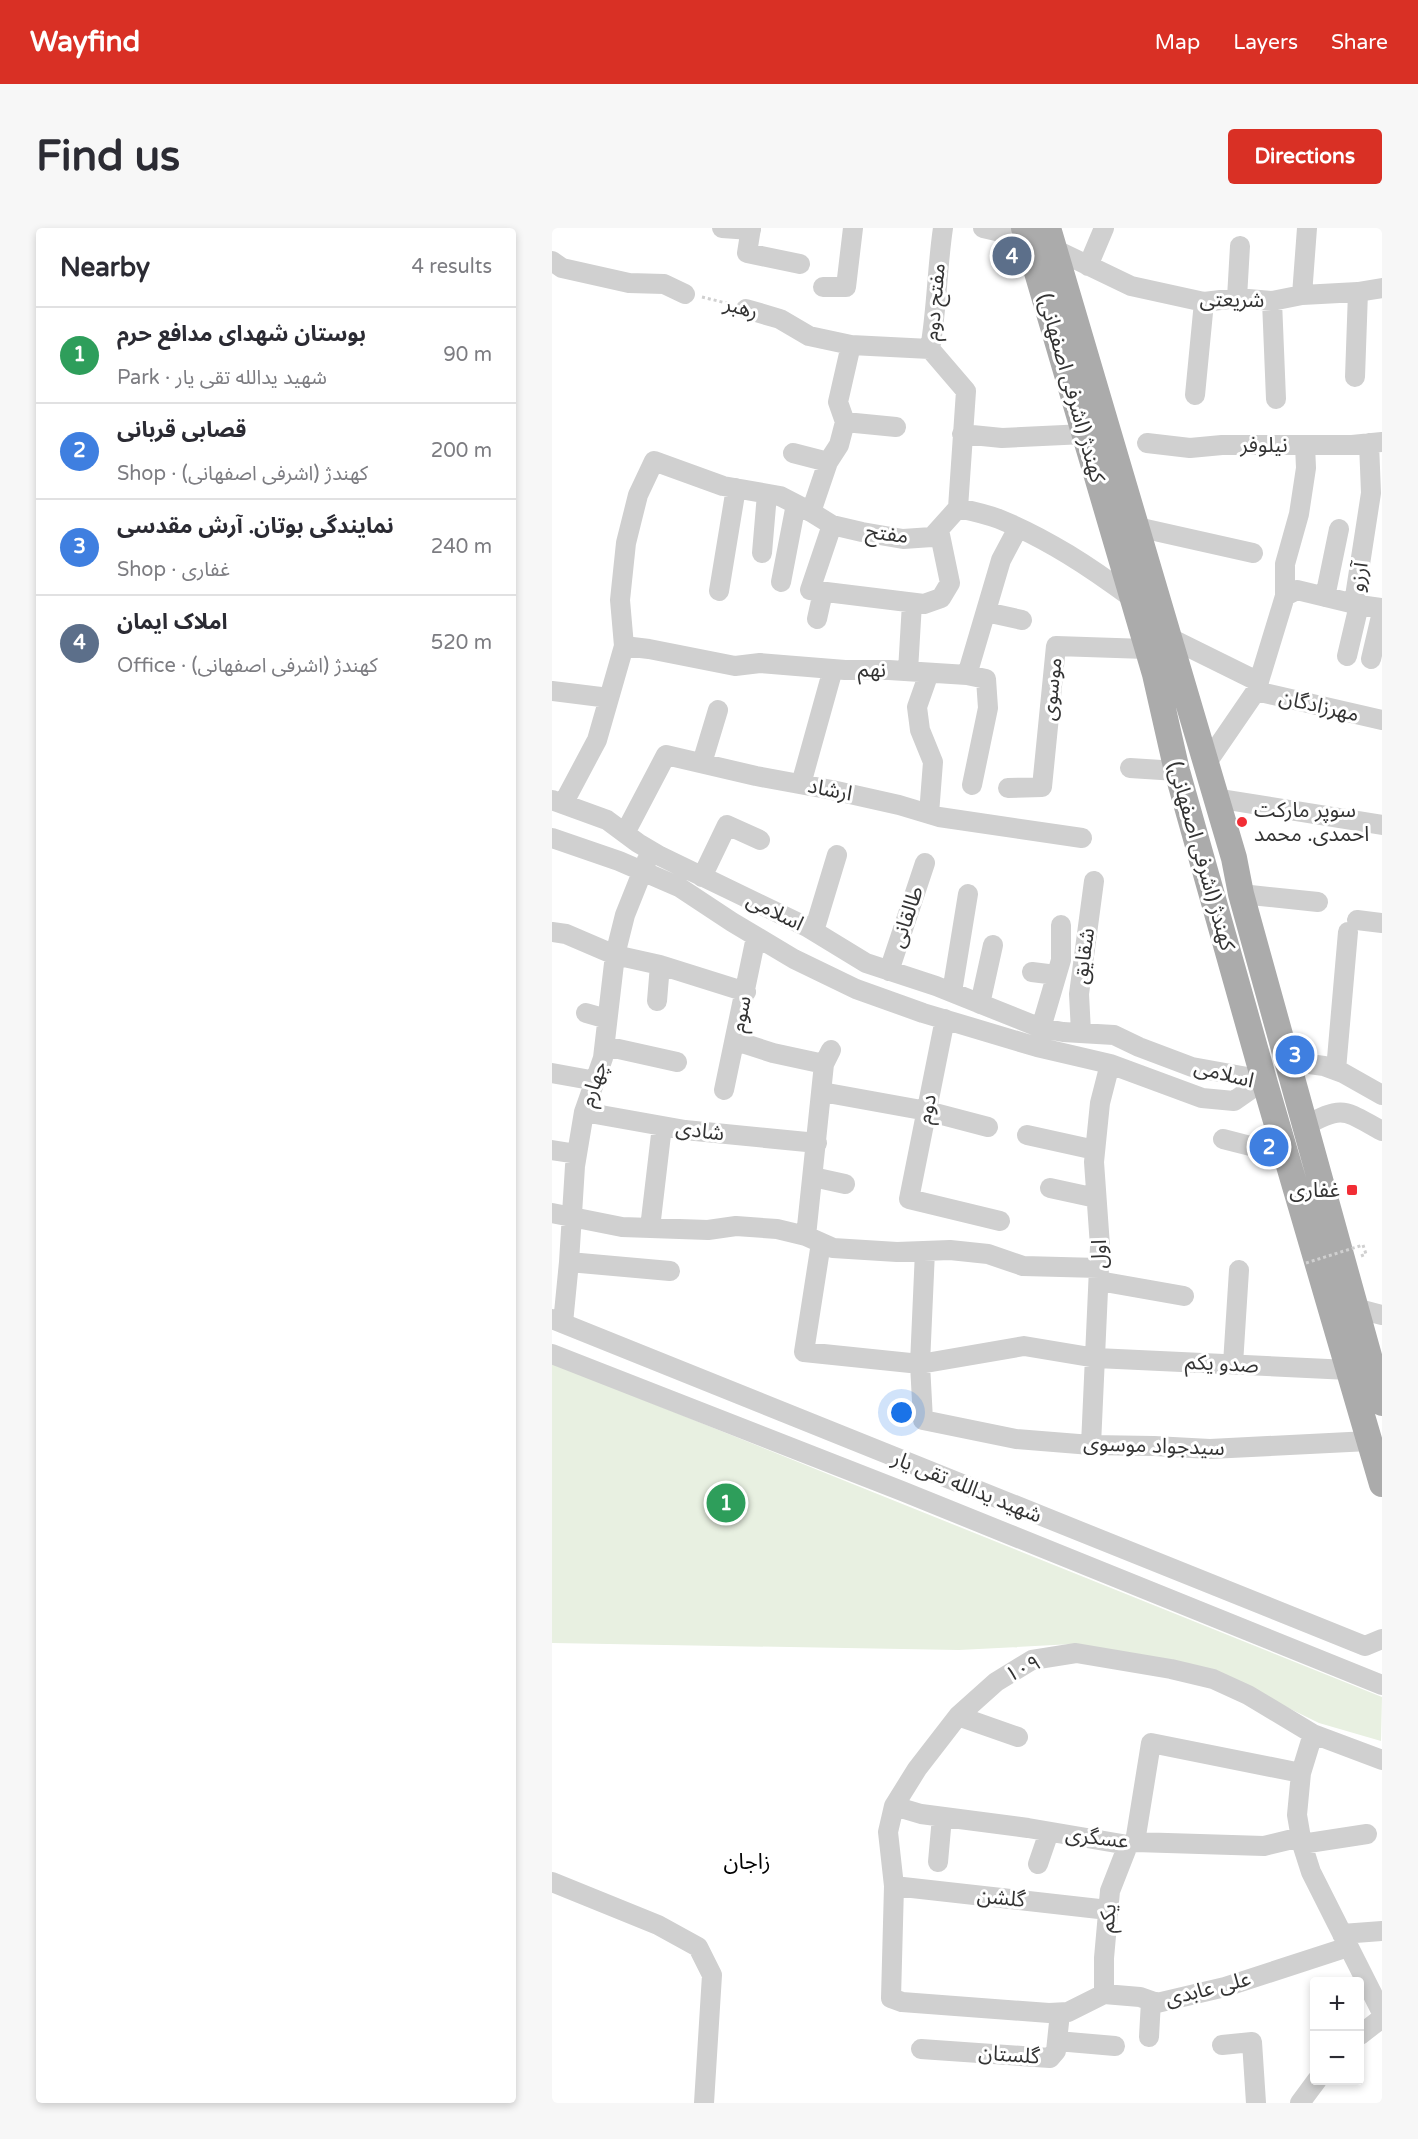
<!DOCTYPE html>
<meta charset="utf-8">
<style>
:root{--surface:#fff;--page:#f7f7f7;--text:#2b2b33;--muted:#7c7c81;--line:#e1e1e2;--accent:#d93025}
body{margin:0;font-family:"Varela Round","Noto Sans Arabic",sans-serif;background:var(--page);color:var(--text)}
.controls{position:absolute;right:18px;bottom:18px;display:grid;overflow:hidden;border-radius:6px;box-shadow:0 3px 9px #0003}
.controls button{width:54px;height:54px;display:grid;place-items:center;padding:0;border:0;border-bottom:2px solid var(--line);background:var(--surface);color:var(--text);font:30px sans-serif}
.you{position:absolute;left:350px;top:1185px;width:21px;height:21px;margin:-15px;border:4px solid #fff;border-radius:50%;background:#1a73e8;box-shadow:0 0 0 9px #1a73e833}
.badge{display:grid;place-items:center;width:39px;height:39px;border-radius:50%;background:var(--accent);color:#fff;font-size:20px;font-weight:700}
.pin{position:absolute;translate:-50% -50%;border:3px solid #fff;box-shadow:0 2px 6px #0006}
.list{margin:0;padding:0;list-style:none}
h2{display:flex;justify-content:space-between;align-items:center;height:78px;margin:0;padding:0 24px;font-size:26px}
h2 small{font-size:20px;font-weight:400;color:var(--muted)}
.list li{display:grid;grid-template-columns:39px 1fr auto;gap:18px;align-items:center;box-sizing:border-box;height:96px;padding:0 24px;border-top:2px solid var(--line)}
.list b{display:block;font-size:22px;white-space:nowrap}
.list p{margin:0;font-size:20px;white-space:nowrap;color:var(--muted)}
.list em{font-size:20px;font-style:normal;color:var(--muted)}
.map{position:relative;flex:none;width:830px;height:1875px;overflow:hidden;border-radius:6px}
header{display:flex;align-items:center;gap:36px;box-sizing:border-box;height:84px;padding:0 30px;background:var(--accent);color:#fff}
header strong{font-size:28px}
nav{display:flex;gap:33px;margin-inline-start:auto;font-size:21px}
.intro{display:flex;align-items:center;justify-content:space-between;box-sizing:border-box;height:144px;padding:0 36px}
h1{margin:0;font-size:42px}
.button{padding:15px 27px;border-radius:6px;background:var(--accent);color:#fff;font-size:21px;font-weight:700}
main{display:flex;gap:36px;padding:0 36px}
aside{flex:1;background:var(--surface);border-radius:6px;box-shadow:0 3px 9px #0003}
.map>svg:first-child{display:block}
</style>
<header>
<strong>Wayfind</strong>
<nav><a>Map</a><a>Layers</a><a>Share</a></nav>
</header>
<div class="intro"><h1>Find us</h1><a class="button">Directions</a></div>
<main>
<aside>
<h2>Nearby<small>4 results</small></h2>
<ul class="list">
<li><span class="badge" style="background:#2e9e5b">1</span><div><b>بوستان شهدای مدافع حرم</b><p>Park · شهید یدالله تقی یار</p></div><em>90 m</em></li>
<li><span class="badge" style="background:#3f7fe0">2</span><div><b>قصابی قربانی</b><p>Shop · کهندژ (اشرفی اصفهانی)</p></div><em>200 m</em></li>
<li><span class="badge" style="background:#3f7fe0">3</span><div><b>نمایندگی بوتان. آرش مقدسی</b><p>Shop · غفاری</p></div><em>240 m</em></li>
<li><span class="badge" style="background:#5c6f8a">4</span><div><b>املاک ایمان</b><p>Office · کهندژ (اشرفی اصفهانی)</p></div><em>520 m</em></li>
</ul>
</aside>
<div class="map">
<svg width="830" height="1875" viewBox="0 0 830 1875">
<rect width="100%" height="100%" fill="#fff"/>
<path fill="#e8f0e1" d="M0,1135L830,1469L829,1513L767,1495L665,1445L521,1416L407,1422L0,1415Z"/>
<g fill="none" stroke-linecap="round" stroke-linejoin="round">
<path stroke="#d0d0d0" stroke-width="3" stroke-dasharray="3 3" stroke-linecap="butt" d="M150,69L178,76
M809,1028L814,1026L811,1017"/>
<path stroke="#d0d0d0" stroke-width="20" d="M170,0L199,2
M199,0L195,25L248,36
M391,0C385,40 385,81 378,121L414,163L406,280
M431,0L475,10
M502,21L579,58L652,74L685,70L720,73L750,67L806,64L830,60
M0,33L10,40L77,55L112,56L133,66
M536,38L552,0
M271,59H294L301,0
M750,67L755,0
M685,70L688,18
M720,73L724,171
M194,81L228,91L257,108L299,117L378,121
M803,149L806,64
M643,167L652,74
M293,194L344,199
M410,206L450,210L533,206
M595,215L638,220L670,217H800L830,214
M241,225L276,234
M259,284L276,234L287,217L293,194L286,174L299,117
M280,297L258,362L372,376L389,370L398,355L387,302
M585,299L701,325
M210,325L215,266
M229,354L244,276
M167,363L184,260
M733,368V336L747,286L754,240L753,217
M773,369L787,301
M802,375L819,265L817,215
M434,384L470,392
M265,391L271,364
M618,410L707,454
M72,418L97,421L183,438L208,435L293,442H337L415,447L449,332L466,300
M795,428L807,377
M819,431L830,384
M356,443L360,375
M415,447L434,451L436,480L420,557
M0,463L57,470
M704,463L830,492
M150,535L166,482
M654,536L704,463L733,368L745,362L807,377L830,380
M578,540L625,543
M249,556L281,441
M456,560L490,559L504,418L594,421
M663,570L830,597
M0,572L55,592L86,615L108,628L255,699L314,735L384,758L489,800L511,804L562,807L587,819L640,839L712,852
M11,576L45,512L72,418L68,372L74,315L86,267L102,233L171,258L228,268L259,284L280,297L310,304L351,311L380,309L406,280C420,283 434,286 447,291C496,311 538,339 580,370
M377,586L381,534L368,502L365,479L377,445
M73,605L114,527L204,548L280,562L347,577L387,589L530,610
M0,610L67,633L127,659L180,694L242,731L304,761L371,785L485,819L558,836L650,870L682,873L712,852
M150,649L175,597L208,612
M689,666L766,674
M805,692L830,695
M262,703L285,627
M0,704L14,706L63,727L108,737L194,764
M337,743L373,635
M480,744L504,747
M400,764L416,666
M105,773L108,737
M428,776L441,717
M34,785L55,791
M393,791L357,971L448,993
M489,800L509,732V697
M529,804L527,766L542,653
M184,813L221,825L272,836
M53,818L125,834
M735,833L772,838L791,845L830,867
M784,842L796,704
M0,845L44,853
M172,862L204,709
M270,864L375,883L436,899
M32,884L133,902L265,915
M753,898C792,876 793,883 830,903
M475,907L543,922
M671,911L734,927
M0,922L25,926
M261,949L293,956
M498,960L544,970
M0,985L70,999L156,1002L184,998L225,1001L254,1008L281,1020L345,1024L398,1022L436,1026L471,1038L547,1040
M98,1000L110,898
M254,1008L272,836L279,822
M269,1015L252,1124L368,1136L472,1118L544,1130L797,1142
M373,1023L368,1136L371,1192L464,1211L539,1217L602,1218L658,1221L817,1213
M17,1034L118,1043
M547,1053L632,1068
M803,1080L830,1087
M0,1091L813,1418L830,1411
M11,1095L17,1034L23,938L32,884L51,830L63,727L73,687L95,632
M0,1126L350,1263L830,1457
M681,1136L687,1042
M539,1217L548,1018L542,934L548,875L558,836
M406,1488L466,1509
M761,1506L749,1545L745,1587L750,1616L759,1644L830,1785
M342,1578L369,1586L476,1600L576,1617L583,1614L712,1618L749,1609
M583,1614L599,1515L749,1545
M750,1616L815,1606
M386,1634L390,1589
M486,1636L497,1604
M0,1654L106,1697L146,1719L160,1747L152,1875
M342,1658L556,1682
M790,1706L830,1703
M796,1719L673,1759L605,1775L588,1769L552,1766L516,1784L497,1785L350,1774L339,1770L342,1658L336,1604L342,1578L365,1541L406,1488L444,1454L480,1432L524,1425L619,1441L661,1451L696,1467L761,1506L830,1532
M552,1766V1730L558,1663L576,1617
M808,1807L830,1790
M597,1809L599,1773
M505,1813L563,1818
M670,1817L700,1814L704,1875
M369,1821L498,1830L504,1823L508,1785
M748,1875L765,1852"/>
<path stroke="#ababab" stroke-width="26" d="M472,0L603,446L625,543L712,852L830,1256
M496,0L682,630L689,666L830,1175"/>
<path stroke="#d0d0d0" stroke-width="3" stroke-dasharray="3 3" stroke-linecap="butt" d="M754,1035L811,1017"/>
</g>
<g fill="#f22d35" stroke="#fff" stroke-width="2">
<circle cx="690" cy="594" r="6"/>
<rect x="794" y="956" width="12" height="12" rx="3"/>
</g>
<g text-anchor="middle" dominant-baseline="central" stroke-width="6" stroke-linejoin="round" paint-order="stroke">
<g font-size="21" fill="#333" stroke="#fff">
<text transform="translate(680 72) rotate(1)">شریعتی</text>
<text transform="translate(383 74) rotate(-85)">مفتح دوم</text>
<text transform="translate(189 80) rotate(16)">رهبر</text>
<text transform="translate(519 160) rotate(74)">کهندژ (اشرفی اصفهانی)</text>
<text x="712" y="217">نیلوفر</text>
<text transform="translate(335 306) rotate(7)">مفتح</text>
<text transform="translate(807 349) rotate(-81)">آرزو</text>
<text transform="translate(320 442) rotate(1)">نهم</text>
<text transform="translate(500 461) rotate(-84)">موسوی</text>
<text transform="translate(767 478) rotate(13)">مهرزادگان</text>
<text transform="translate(278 562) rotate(11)">ارشاد</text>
<text transform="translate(649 628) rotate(74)">کهندژ (اشرفی اصفهانی)</text>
<text transform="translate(223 684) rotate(26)">اسلامی</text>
<text transform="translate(355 689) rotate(-71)">طالقانی</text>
<text transform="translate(532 728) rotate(-82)">شقایق</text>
<text transform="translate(189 786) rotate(-79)">سوم</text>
<text transform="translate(672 846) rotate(14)">اسلامی</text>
<text transform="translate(42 856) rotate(-72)">چهارم</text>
<text transform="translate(375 881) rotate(-79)">دوم</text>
<text transform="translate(148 903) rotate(7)">شادی</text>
<text transform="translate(547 1026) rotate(-90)">اول</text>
<text transform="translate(670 1136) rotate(3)">صدو یکم</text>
<text transform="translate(602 1218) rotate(2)">سیدجواد موسوی</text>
<text transform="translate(415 1259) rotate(22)">شهید یدالله تقی یار</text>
<text transform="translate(471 1441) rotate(-25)">۱۰۹</text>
<text transform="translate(545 1610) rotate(7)">عسگری</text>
<text transform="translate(449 1670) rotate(6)">گلشن</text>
<text transform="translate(556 1690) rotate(-85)">یکم</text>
<text transform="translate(656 1761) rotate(-14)">علی عابدی</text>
<text transform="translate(457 1827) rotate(4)">گلستان</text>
</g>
<g font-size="21" fill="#333" stroke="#fff" text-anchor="start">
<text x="702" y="582">سوپر مارکت<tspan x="702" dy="24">احمدی. محمد</tspan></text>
<text x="788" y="962" text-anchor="end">غفاری</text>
</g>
<g font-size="22" fill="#000" stroke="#fff">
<text x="195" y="1634">زاجان</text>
</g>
</g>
</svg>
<div class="controls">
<button>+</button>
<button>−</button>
</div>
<div class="you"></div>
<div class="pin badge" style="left:174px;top:1275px;background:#2e9e5b">1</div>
<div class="pin badge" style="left:717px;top:919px;background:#3f7fe0">2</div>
<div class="pin badge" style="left:743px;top:827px;background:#3f7fe0">3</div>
<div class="pin badge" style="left:460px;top:28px;background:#5c6f8a">4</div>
</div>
</main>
